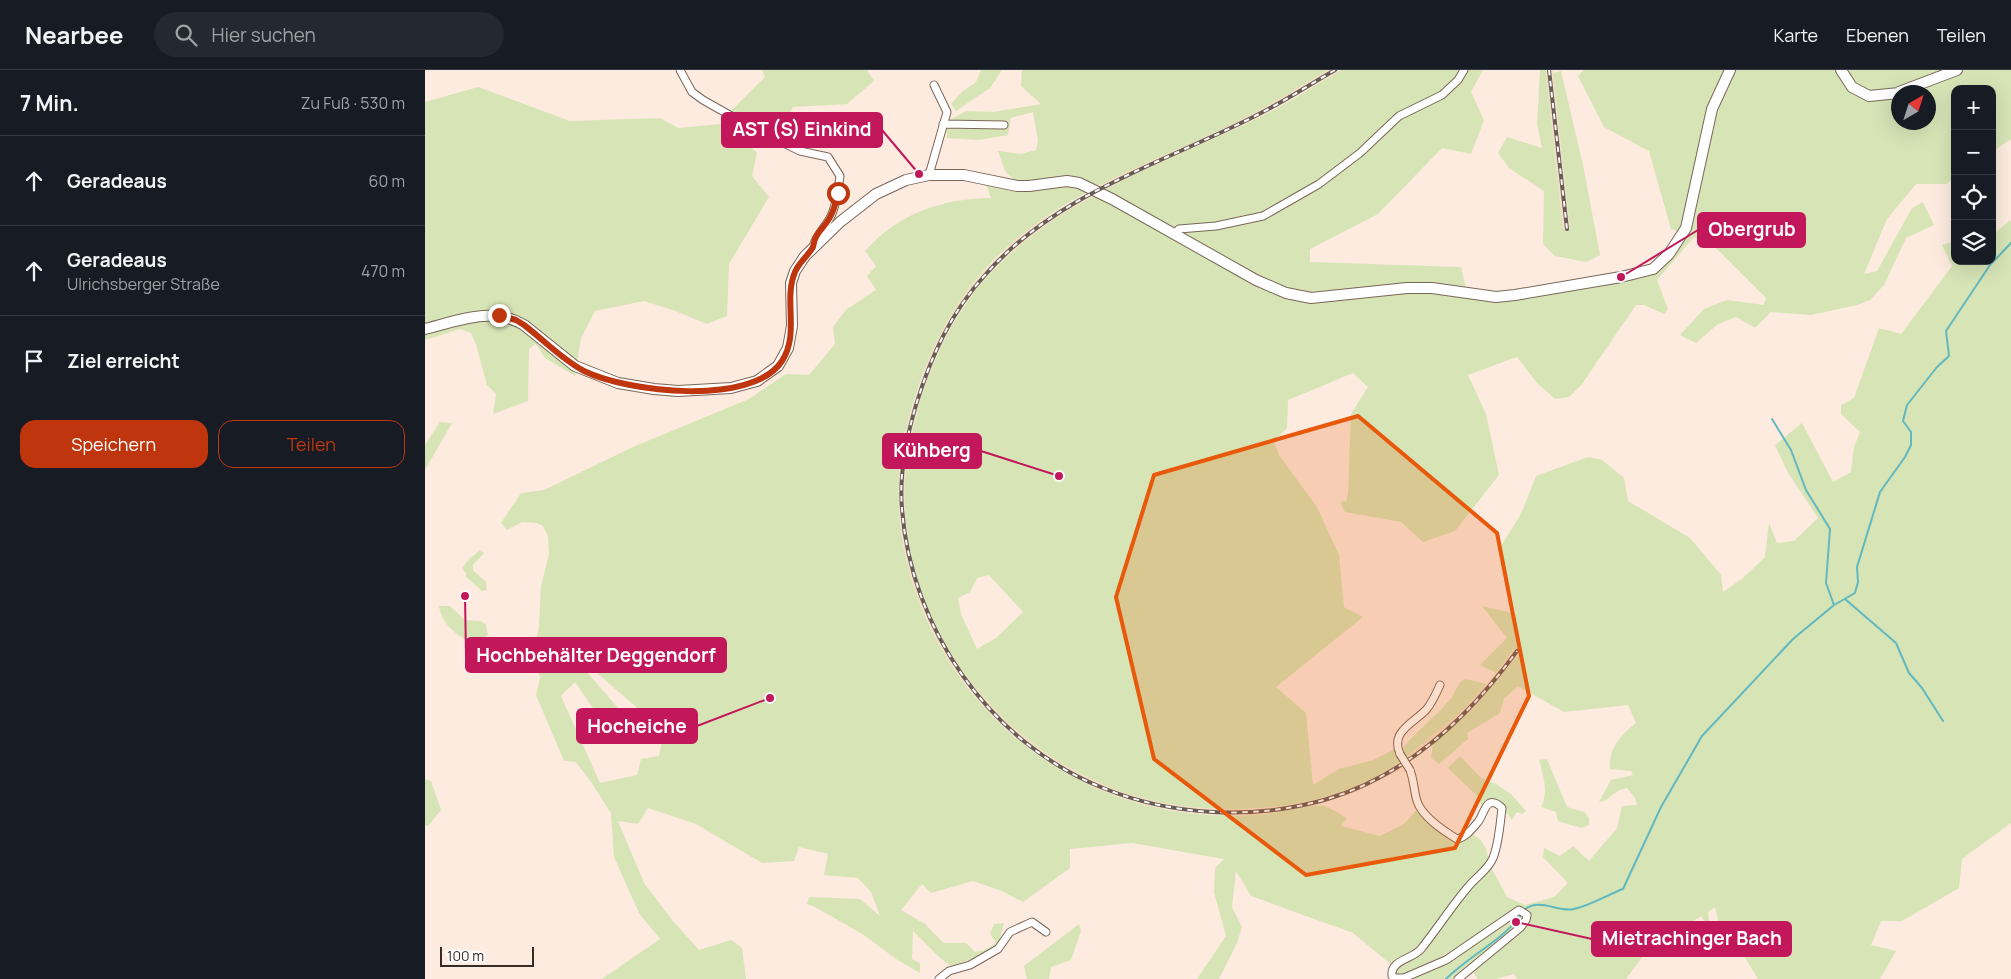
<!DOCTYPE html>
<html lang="de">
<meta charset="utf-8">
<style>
:root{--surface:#171b24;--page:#242831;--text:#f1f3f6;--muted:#9ea1a6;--line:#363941;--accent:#bf350e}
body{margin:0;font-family:Manrope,sans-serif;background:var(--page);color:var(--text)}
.controls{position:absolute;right:15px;top:15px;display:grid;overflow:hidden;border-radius:10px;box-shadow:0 5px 20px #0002}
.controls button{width:45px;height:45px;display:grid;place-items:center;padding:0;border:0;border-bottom:1px solid var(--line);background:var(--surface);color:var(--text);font:25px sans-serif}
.compass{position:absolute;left:1466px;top:15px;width:45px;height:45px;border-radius:50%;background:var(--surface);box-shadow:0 5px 20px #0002;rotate:39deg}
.scale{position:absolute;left:15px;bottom:12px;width:94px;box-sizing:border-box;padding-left:5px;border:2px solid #352c26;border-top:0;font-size:14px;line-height:18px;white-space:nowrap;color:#352c26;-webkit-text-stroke:4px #fcfcfc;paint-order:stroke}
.stop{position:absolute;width:15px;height:15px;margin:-11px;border:4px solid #bf350e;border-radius:50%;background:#fff}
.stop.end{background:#bf350e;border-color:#fff;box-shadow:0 1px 5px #0008}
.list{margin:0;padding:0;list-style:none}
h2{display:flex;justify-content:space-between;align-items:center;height:65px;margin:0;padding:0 20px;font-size:21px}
h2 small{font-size:16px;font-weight:400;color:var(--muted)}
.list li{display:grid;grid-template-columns:32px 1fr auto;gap:15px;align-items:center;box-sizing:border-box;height:90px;padding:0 20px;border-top:1px solid var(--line)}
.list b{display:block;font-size:19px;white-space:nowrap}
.list p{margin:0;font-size:16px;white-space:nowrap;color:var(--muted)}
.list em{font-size:16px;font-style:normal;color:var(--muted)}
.actions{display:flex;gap:10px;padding:15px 20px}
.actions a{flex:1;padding:11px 0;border:1px solid var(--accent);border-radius:15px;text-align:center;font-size:18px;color:var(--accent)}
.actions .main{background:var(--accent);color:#fff}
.icon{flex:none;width:28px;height:28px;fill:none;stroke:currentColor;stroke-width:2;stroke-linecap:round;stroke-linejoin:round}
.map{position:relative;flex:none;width:1586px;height:909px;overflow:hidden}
header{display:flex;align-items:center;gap:30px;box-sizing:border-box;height:70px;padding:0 25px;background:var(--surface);border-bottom:1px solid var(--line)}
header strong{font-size:24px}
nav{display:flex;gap:28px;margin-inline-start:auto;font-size:18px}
.search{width:350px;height:45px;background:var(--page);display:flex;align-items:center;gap:12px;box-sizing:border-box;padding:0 18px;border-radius:28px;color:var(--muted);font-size:19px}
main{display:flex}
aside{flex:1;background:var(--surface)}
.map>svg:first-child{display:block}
</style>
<header>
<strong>Nearbee</strong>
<div class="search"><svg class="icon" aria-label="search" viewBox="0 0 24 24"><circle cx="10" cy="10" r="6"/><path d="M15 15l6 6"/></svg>Hier suchen</div>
<nav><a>Karte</a><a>Ebenen</a><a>Teilen</a></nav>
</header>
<main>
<aside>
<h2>7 Min.<small>Zu Fuß · 530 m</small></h2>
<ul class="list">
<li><svg class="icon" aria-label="ahead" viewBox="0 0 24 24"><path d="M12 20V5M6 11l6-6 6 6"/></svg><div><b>Geradeaus</b></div><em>60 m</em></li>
<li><svg class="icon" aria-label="ahead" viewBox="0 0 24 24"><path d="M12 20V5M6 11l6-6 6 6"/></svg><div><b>Geradeaus</b><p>Ulrichsberger Straße</p></div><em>470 m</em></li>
<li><svg class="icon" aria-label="arrive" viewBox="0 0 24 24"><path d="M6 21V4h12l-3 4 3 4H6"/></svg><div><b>Ziel erreicht</b></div></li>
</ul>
<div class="actions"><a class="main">Speichern</a><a>Teilen</a></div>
</aside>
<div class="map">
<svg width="1586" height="909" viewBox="0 0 1586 909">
<rect width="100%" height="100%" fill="#fcebde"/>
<path fill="#f9ddc7" d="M903,0H916L833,48L709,105L641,143L591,178L564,204L540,233L522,263L509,292L488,356L483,383L480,438L488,492L496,521L522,576L537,599L565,634L607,673L652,702L677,714L725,730L754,736L830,739L861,735L900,726L942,710L970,696L1019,657L1045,632L1076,597L1089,579L1095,582L1081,601L1050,637L1023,662L973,701L930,722L882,738L831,745L773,744L723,736L675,720L649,708L603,678L560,639L532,603L516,579L490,524L482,494L477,468L474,439V407L482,355L503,290L517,260L535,229L560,200L587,173L612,153L670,118L706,99L830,42Z
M1121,0H1128L1145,159H1138Z"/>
<path fill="#d7e4b6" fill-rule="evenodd" d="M337,0H442L449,11L422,34L368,37L349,67L304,43L340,7Z
M556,0H577L565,18L531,41L526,34L537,22L551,12Z
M597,0H903C879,14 855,29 831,42C750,85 659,111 588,172C543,210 513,259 494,315C484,345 475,376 474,409C468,531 542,652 650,708C705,737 768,749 830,745C843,745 892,733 899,736C907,738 914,744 922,748L916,756L955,766L979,754L995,736C1009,750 1025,775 1047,764L1055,769L1061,779L1065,795L1082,827L1100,835L1129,827L1143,813L1118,787L1119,778L1135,786L1148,776L1164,791L1192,758L1197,736L1212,735L1210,728L1202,718C1186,721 1187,730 1174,732L1186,710L1208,705L1206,701L1185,699C1183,679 1196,665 1211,653L1203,635L1139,642L1093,616L1079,629L1075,643L1042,663L1043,669L1014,694L1006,688L1008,674L1050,637L1095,583L1089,579L1071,603L1055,595L1082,568L1057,536L1091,544L1074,479L1096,444L1111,406L1163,387L1177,390L1199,408L1203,431L1265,468L1296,505L1298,522L1318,508L1340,487L1344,453L1352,473L1369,471L1393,448L1362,401L1350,375L1377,353L1408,412L1426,402L1429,377L1435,362L1416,344V335L1429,328L1454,258L1476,264L1527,196L1517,175L1530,171V191H1567V165L1586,150V753L1537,789L1534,818L1477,851H1456L1446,875L1471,881L1455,909H1333L1308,868L1300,866L1295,857L1290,837L1283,842L1285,863L1282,864L1280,857L1282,855L1276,846L1218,886L1201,909H1092L1089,904L1071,909H1053L1046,900L1034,909H970L969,897L928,863L826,826L811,801L807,837L817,857L812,873L794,909H772L801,866L789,822L790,798L799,789L707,773L645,779V798L598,832L577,821L548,811L506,823L497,814L476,840L500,854L519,873H541L550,882L559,880L571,873L565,864L569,854L579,853L574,873L547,891L546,889L526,896L515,888L488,861L487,889L495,893V903L471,889L439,865L390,837L382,834L384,827L435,829L455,846L446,822L433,808L399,805L403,784L374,777L369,791L337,793L271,754L223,738L213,754L193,751L219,813L248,851L274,880L306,870L317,878L321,909H177L235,869L214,843L189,787L186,743L166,712L151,692L139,691L111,625L115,608L109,582L114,557L116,516L124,484L123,466L118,456L112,453L97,452L82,460L76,453L96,423L119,420L208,377L324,329L361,304L384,305L410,274L408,257L422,239L451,220L442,206L451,196L440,181C474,143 516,129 566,128L560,110L592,113L580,101L573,81L596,84L611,80L613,71L608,42L586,48L583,65L554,70L522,68L521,52L541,41L568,42L616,34L596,16ZM165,597L239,661L234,686L216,689L212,705L175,713L136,626L150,612L191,671L202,661H213L161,601Z
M916,0H1058L1046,22L1059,50L1046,84L1017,78L953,144L885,179V192L1036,197L1042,223L1057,225L1228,199L1258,163L1246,159L1224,81L1179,57L1153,6L1159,0H1586V69L1567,82V19H1530V108L1521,114H1491L1462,149L1439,204L1452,201L1487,138L1498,132L1509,155L1481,168L1459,215L1445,230L1432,235L1386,245L1346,242L1330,258L1311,247L1293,254L1271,273L1255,265L1279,239L1302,230L1339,235L1341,228L1287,174L1269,167L1232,210L1243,239L1239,244L1219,235H1211L1157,314L1144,327L1130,329L1112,313L1092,287L1043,305L1061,344L1074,405L1030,461L998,472L976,452L920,442L915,432L921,431L923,424L926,344L943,317L928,303L863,330L862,358L849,371L854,385L892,437L914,485L919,537L938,547L851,617L881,643L888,715L914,699L948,690L970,679L976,691C930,724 868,739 812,739C783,739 753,737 725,730C592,698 487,574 480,437C478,401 485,366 495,332C510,284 531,240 565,204C635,128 738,94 829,50C859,36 888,17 916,0ZM1474,22H1504V52H1474ZM564,505L598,542L571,568L552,579L536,544L533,528L545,522L552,508Z
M1115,0H1121L1138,159H1145L1128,3L1136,1L1139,14L1158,95L1175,185L1161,192L1130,186L1118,174L1119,121L1084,98L1073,83L1082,67L1117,78L1112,54Z
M53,17L145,51L235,48L253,58L296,54L320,71L332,83L327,106L344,127L304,194L302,246L282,254L248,240L219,231L170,241L156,268L150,306L120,288L111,274L104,279L103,331L68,344L71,324L62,315L51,274L46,263L35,259L0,270V32Z
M15,352L27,353L0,400V375Z
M55,480L59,483L48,495V500L61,512L62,520L57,521L41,507V503L37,499L43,490Z
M14,536H25L40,550L56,551L61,555L63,565L49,574C32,566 17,555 14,536Z
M1041,609L1061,614L1034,644L979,689L976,684L977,679C992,660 1012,646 1027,627C1031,620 1033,612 1041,609Z
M1035,686L1057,709L1071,714L1086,724L1101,741L1097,744L1092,742L1087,750L1079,739L1062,732L1057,737L1052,726L1023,698Z
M1122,689L1142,737L1159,742L1164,748V755L1156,758L1133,751L1131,742L1116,737C1124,723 1118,704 1114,690Z
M0,709L6,711L16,740L3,756L0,755Z
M654,854L656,861L646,890L626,897L624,909H602L599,896Z"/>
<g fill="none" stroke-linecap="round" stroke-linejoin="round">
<path stroke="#61b8bf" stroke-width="2" d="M1347,349L1366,380L1381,420L1405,459L1401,513L1409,535
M1420,529L1471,573L1484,603L1497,618L1518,651
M1099,840C1115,827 1133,843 1149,839C1166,835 1182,825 1198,819L1236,737L1277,666L1368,569L1409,535L1430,523L1433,512L1432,497L1455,422L1480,387L1486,375V362L1478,351L1482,335L1512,297L1524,286L1521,261L1565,195L1586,173
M1021,909C1045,885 1077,871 1097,844"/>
<defs>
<path id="street" d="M255,0L267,22L278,30L324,56L375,81L403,87L415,106C413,119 412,134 406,146C401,157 391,164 388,177
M518,54L579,55
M504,105L522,42L509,15
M749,164L754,159L791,156L838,146L894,114L935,83L974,46L1017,25L1033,10L1039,0
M975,684C965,662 988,653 1001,640C1007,633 1011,624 1015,615
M985,700C989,711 989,721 992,731C997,747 1019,761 1032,769C1041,767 1047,759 1053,752C1060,743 1061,723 1077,738C1075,754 1074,773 1068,788C1063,800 1051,807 1043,817C1026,837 1012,859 996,879C988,889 965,890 967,906L970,908H979L1021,890L1094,840L1102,845L1101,850L1096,857L1033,909
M514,909L524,901L545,895L573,879L585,862L607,852L621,862"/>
<path id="secondary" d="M1416,0L1427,17L1444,26L1474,23
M1474,22L1532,0
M0,259C32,251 68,236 99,255L150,296L193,313L229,319L253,321L306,318L332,311L353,296L363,278L367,256L366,213L370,201L380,186L415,152L451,124L481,110L504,105H539L592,116H604L642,111L654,113L687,129L831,210L861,223L886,228L982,218H1007L1071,227L1090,225L1196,207L1228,199L1244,184L1261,158L1287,39L1305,0"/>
</defs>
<use href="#street" stroke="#7a6758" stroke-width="9"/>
<use href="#secondary" stroke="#7a6758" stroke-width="12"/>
<use href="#street" stroke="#fff" stroke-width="7"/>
<use href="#secondary" stroke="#fff" stroke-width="10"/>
<defs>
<path id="rail" d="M910,0C884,15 858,32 832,45C739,93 632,123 561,204C526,242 506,286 491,335C481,369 474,404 477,439C486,559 565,673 678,718C747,746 827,750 899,730C980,707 1044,647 1092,581
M1124,0L1142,159"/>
</defs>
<use href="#rail" stroke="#685d55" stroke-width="4"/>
<use href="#rail" stroke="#fcfcfc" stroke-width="2" stroke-dasharray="5.5" stroke-linecap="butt"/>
<defs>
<path id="street-bridge" d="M975,684L985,700"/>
</defs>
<use href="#street-bridge" stroke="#7a6758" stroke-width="9" stroke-linecap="butt"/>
<use href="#street-bridge" stroke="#fff" stroke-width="7"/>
</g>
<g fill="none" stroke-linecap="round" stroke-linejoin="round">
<path stroke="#bf350e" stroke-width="6" d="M74,245L91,250L99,255C119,270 136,289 159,301C202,322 327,337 357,291C375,263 358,230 370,202C374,192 383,186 388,177C389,174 389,170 391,167C395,159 403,153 406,145C410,138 411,130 413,123"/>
</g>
<path fill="#e8590c" fill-opacity="0.2" stroke="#e8590c" stroke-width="4" stroke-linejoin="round" d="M933,346L1072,463L1104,626L1030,778L881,805L729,689L691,527L729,405Z"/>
<path fill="none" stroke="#c2185b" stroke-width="2" d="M494 104L457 60M1196 207L1273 160M634 406L556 381M40 526L41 585M345 628L272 656M1091 852L1167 869"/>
<g fill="#c2185b" stroke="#fcfcfc" stroke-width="2">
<circle cx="494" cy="104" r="5"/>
<circle cx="1196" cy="207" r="5"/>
<circle cx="634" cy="406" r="5"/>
<circle cx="40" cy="526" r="5"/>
<circle cx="345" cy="628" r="5"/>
<circle cx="1091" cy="852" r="5"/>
</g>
<g fill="#c2185b" stroke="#c2185b" stroke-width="2">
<rect x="297" y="43" width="160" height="34" rx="5"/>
<rect x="1273" y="143" width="107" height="34" rx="5"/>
<rect x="458" y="364" width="98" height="34" rx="5"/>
<rect x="41" y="568" width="260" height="34" rx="5"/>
<rect x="152" y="639" width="120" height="34" rx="5"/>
<rect x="1167" y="852" width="199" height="34" rx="5"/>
</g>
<g font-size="19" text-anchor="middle" font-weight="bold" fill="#fff">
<text x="377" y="66">AST (S) Einkind</text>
<text x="1327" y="166">Obergrub</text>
<text x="507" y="387">Kühberg</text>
<text x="171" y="592">Hochbehälter Deggendorf</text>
<text x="212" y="663">Hocheiche</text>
<text x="1267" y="875">Mietrachinger Bach</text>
</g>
</svg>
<div class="controls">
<button>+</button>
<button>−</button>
<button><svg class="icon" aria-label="locate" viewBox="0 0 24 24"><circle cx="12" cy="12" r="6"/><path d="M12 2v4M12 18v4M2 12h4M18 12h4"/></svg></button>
<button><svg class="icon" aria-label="layers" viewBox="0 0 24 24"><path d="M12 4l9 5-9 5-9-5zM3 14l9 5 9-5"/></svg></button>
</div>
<svg class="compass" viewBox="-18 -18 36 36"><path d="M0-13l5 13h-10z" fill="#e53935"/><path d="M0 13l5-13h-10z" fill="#9ea1a6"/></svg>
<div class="scale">100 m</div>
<div class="stop" style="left:413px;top:123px"></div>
<div class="stop end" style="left:74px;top:245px"></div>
</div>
</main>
